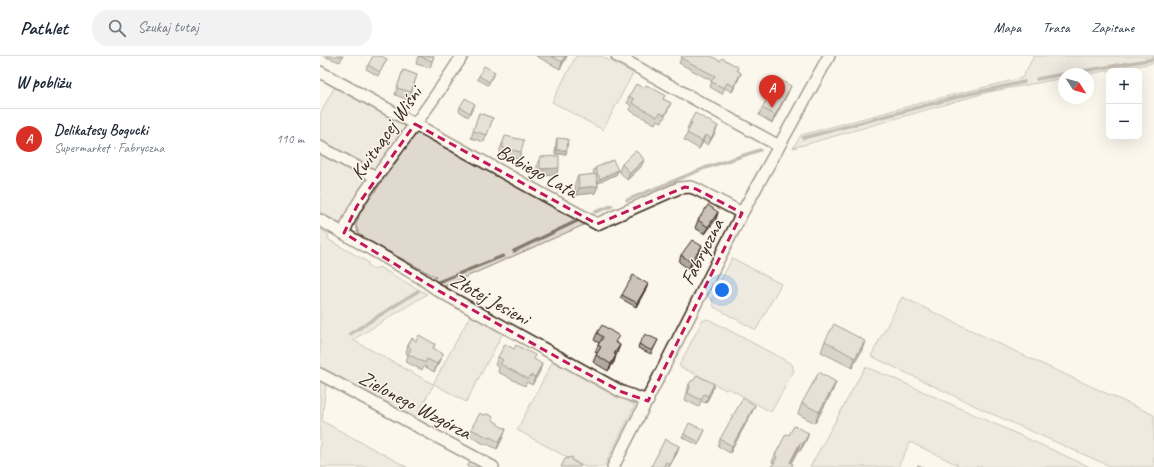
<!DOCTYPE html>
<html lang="pl">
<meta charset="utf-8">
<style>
:root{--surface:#fff;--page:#f2f2f3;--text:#1f2937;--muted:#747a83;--line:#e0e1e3;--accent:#d93025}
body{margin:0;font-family:Caveat,sans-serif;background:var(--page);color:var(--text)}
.controls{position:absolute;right:12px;top:12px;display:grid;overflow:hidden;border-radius:8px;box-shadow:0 4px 16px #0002}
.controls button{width:36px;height:36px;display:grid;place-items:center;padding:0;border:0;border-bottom:1px solid var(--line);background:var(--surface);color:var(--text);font:20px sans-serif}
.compass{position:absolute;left:738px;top:12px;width:36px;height:36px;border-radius:50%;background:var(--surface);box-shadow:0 4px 16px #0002;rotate:126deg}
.you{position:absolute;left:402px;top:234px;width:14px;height:14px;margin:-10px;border:3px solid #fff;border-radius:50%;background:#1a73e8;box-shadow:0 0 0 6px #1a73e833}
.badge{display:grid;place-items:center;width:26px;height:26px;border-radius:50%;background:var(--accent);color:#fff;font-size:13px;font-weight:700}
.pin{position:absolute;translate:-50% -33px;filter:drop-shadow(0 1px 2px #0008)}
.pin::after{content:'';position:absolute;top:21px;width:14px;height:12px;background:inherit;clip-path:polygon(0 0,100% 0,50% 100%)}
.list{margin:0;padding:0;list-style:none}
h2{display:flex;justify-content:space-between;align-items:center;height:52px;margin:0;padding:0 16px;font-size:17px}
h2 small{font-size:13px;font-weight:400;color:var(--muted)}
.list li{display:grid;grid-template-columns:26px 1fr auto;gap:12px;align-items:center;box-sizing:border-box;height:60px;padding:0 16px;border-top:1px solid var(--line)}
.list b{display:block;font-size:15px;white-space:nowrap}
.list p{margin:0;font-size:13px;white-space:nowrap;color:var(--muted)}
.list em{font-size:13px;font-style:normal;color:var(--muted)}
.icon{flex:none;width:22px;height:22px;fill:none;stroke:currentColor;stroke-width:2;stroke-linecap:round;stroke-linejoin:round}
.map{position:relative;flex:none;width:834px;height:411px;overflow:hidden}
header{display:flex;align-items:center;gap:24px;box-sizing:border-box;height:56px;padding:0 20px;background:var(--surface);border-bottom:1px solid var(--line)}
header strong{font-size:19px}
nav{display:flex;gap:22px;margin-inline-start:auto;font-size:14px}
.search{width:280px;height:36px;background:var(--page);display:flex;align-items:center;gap:10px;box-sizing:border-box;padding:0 14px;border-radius:16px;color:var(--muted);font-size:15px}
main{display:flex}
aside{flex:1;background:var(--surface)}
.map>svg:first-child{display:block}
</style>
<header>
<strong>Pathlet</strong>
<div class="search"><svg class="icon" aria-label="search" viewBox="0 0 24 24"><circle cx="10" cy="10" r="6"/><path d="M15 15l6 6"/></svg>Szukaj tutaj</div>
<nav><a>Mapa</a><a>Trasa</a><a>Zapisane</a></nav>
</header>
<main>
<aside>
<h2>W pobliżu<small></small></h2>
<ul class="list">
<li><span class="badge">A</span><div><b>Delikatesy Bogucki</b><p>Supermarket · Fabryczna</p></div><em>110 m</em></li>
</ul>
</aside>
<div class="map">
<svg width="834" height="411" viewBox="0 0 834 411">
<rect width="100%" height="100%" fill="#fbf7ec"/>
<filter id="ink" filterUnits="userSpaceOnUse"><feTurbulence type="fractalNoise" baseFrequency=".025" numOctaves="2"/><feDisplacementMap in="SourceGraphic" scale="8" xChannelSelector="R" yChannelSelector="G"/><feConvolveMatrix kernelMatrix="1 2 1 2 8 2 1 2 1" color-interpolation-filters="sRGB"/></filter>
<g filter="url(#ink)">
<path fill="#dfd9ce" stroke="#8d8276" d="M256,0H281L313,17L283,74L232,46Z
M714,0H834V7L768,18H744V22L669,36L473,92L481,79L616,43L702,22Z
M15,30L86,70L53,116L0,87V58Z
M97,76L252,161L266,168L121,232L113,223L116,221L47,184L38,177L36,169L40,157Z
M0,96L49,122L21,168L0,156Z
M0,173L8,178L9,184L48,206V210L55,213L59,211L107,238L33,284L113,328L151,258L183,277L146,346L114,328L95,362L0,312Z
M412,202L461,228L436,274L394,251L392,243Z
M582,241L707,301L834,359V411H813L810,410L809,411H792L670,357L551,300Z
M388,263L472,308L474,315L451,356L408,332L406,334L359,310L382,265Z
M233,305L315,349L284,411H265L197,374Z
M545,311L571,321L770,411H637L638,409L590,386L578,411H490Z
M0,324L6,327L2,365L87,411H0Z"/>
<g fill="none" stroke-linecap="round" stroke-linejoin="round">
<path stroke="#85796d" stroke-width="3.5" d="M746,18L834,3
M717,23L744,18
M483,82L649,38L704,26
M307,144L385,112L440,94
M275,156L292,150
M194,195L257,165
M118,226L183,200
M30,278L98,235"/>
<defs>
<path id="minor" d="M297,0L459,90
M0,16L277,168L359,132L370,131L376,133L422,157
M0,91L56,121
M0,164L101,222L119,235L302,336L328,345
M24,177C33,149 54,124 72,100C96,67 121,34 142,0
M0,318L173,411
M293,411L422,157L509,0"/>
</defs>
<use href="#minor" stroke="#3b2a1e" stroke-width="14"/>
<use href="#minor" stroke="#fbf7ec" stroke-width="11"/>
</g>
<path fill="#afa99f" stroke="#3b2a1e" d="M3,0H23L20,6Z
M98,0H114L110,12L96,8Z
M216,0H247L240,13Z
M361,2L417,14L421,17L419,22L412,36L405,32L402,38L390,31L392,25L359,7Z
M67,3L58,20L46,13L48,9Z
M83,14L97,19L89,44L75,39Z
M175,16L168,29L157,23L159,20Z
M324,32L345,39L343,43L351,47L348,54L342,66L337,64L335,68L309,54L311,49L307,47L309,40Z
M468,37L452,67L439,59L442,52Z
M155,48L154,51L148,61L139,55L140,51Z
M159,57L173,62L164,86L151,82Z
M370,66L395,77L388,89L383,86L379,93L364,84L369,74L367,73Z
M237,82L246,98H235L236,86Z
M183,86L201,96L199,103L180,99V93Z
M220,101L236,119L217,120V108Z
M302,108L321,111L307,124L299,115Z
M275,112L297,118L278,127L277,124L278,130L275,137L256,139L255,127L258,120L275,119L273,116Z
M398,156L396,163L385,178L375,172L378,164Z
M379,198L369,213L359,206L361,199Z
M327,231L316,251L300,242L302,239Z
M277,277L300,289L296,299L294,306L288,315L273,306L277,297L275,296L279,287L274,284Z
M338,284L331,298L318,292L319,288Z
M96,285L115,288L113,293L123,298L120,305L114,316L104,310L102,314L86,306L88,299L86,297L88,289Z
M505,285H545L541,296L532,312L501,296Z
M178,301L214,303L220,315L212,329L207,326L205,330L178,316L179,311L175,309Z
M516,326L512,336L495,367L478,358L482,347Z
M369,328H394L392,335L386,347L381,345L379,351L365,344L367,337V336Z
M435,349L432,356L410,397L398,390L400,383Z
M174,365L177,369L186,373L183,381L177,393L167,388L166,389L149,380L151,373Z
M385,374L378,389L362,381L364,378Z
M469,379L486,385L480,395L478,394L471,407L473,408L471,411H452L454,407L452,406L455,399Z
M359,390L357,397L349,411H331Z"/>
<path fill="#8f8982" stroke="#3b2a1e" d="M245,0H247L240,13L242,6Z
M421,17L419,22L412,36L414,30Z
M471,30L468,37L452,67L455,59Z
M398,70L395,77L388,89L391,82Z
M385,79L383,86L379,93L382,85Z
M237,94H247L246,98H235Z
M324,104L321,111L307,124L310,117Z
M239,112L236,119L217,120L220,113Z
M298,114L297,118L278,127L280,123Z
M278,130L275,137L256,139L259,132Z
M398,156L396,163L385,178L388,171Z
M382,190L379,198L369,213L371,206Z
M328,228L327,231L316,251L317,247Z
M545,285L541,296L532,312L535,302Z
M300,289L297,297L292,305L294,298Z
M123,298L120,305L114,316L117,308Z
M296,299L294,306L288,315L291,308Z
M222,308L220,315L212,329L215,321Z
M516,326L512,336L495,367L499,356Z
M394,328L392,335L386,347L388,340Z
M435,349L432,356L410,397L412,390Z
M186,373L183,381L177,393L179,386Z
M489,377L486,385L480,395L483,388Z
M480,387L478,394L469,411L470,406Z
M359,390L357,397L349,411Z"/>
<path fill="#ccc4b9" stroke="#3b2a1e" d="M53,0H61L67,3L60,16L48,9Z
M99,0H114L112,5Z
M231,0H245L242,6Z
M362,0H391L400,5L402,2L418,11L417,14L421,17L414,30L407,27L404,32L391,26L395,20L361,2Z
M164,10L175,16L169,26L159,20Z
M83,14L97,19L91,36L77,32Z
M458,23L471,30L455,59L442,52Z
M316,28L324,32L326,29L345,39L343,43L351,47L345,59L340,57L337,61L312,47L314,43L309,40Z
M145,42L155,48L150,57L140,51Z
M159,57L173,62L167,79L153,75Z
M375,57L398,70L391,82L385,79L382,85L367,77L372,67L370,66Z
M185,80L204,84L201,96L183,92V86Z
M237,82L248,83L247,94H237Z
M315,95L320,98L324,104L310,117L302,108Z
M239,100V112L220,113V101Z
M293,104L298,114L280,123L275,112Z
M276,118L278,130L259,132L258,120Z
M388,149L398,156L388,171L378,164Z
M372,184L382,190L371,206L361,199Z
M313,219L328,228L317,247L302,239Z
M514,268L545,285L535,302L505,285Z
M282,269L299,280L295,286L300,289L294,298L296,299L291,308L276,299L281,291L278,289L283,281L277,277Z
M325,278L338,284L332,295L319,288Z
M99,279L115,288L113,292L123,298L117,308L107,303L105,307L88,298L91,293L88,289L92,282L96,285Z
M185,288L194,293L196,289L215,299L214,303L222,308L215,321L210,319L208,323L180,308L183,304L178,301Z
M499,316L516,326L499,356L482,347Z
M377,319L394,328L388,340L384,338L381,344L368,337L370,331L369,328L371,325L374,324Z
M423,342L435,349L412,390L400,383Z
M160,357L163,359L168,358L172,360L174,365L178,367L177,368L186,373L179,386L170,381L169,382L151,373Z
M369,367L385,374L379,386L364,378Z
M474,370L489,377L483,388L480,387L470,406L473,408L471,411H452L457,401L455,399L466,378L469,379Z
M345,383L359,390L350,408L346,406L343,411H331Z
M252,401L253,405L261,410L260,411H241L245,403Z
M150,406L160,411H147Z
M598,409L603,411H597Z"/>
</g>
<path d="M0 0H834V411H0ZM95,68L277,168L365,131L376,133L422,157L328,345L302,336L251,309L119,235L24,177L37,150Z" fill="#fbf7ec" fill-opacity=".55" fill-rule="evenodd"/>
<path fill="none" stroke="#c2185b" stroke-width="3" stroke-dasharray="8 5" stroke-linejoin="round" d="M95,68L277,168L365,131L376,133L422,157L328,345L302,336L251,309L119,235L24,177L37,150Z"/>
<g text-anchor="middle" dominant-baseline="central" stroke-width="3" stroke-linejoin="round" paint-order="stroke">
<g font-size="20" fill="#3b2a1e" stroke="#fbf7ec">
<text transform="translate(66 77) rotate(-55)">Kwitnącej Wiśni</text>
<text transform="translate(217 115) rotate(29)">Babiego Lata</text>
<text transform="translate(382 196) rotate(-63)">Fabryczna</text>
<text transform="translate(170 243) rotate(29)">Złotej Jesieni</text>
<text transform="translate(95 349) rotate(28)">Zielonego Wzgórza</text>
</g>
</g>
</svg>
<div class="controls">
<button>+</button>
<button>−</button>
</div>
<svg class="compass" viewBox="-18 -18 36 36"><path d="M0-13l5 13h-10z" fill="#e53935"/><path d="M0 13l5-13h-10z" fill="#747a83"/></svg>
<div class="you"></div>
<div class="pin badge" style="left:452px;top:52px">A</div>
</div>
</main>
